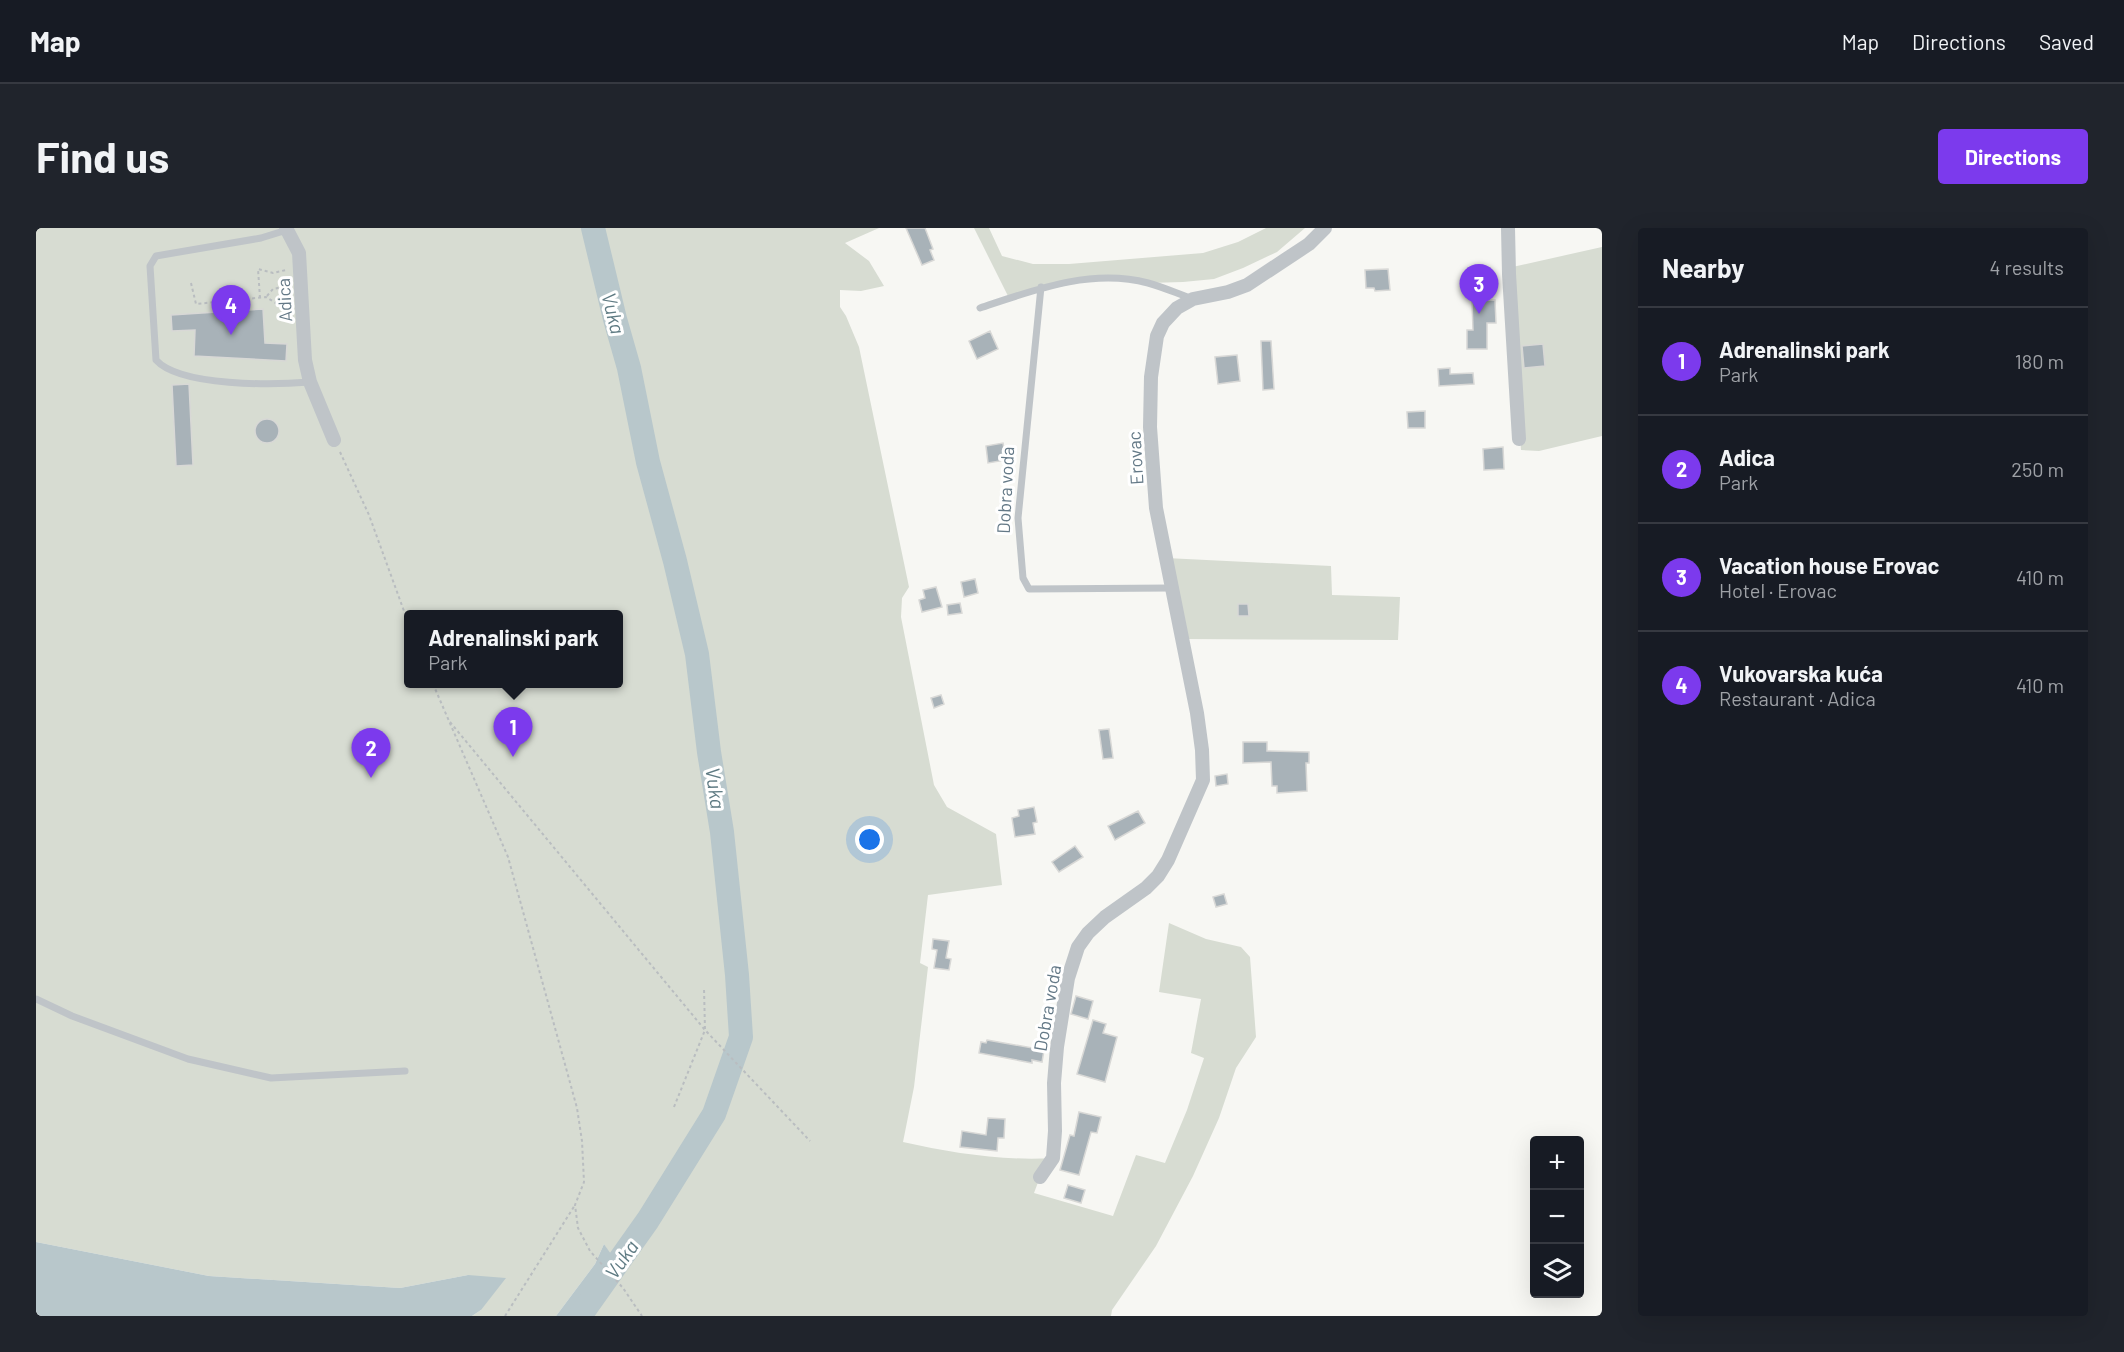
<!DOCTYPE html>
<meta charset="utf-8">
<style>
:root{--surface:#171b24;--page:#20242c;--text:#f1f3f6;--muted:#9ea1a6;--line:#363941;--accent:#7c3aed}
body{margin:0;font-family:Barlow,sans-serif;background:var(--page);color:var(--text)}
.controls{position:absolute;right:18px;bottom:18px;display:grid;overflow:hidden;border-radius:6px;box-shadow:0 6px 24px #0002}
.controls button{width:54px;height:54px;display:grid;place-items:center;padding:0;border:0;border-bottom:2px solid var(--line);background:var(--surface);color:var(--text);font:30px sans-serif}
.you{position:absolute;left:834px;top:612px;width:21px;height:21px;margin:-15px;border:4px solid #fff;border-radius:50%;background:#1a73e8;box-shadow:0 0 0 9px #1a73e833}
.badge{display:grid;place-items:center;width:39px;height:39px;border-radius:50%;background:var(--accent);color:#fff;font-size:20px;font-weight:700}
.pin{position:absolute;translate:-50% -50px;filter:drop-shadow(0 2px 3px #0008)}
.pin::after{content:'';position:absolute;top:32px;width:21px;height:18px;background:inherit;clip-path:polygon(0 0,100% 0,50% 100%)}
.popup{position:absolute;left:368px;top:382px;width:219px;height:78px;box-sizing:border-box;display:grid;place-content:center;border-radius:6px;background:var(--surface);filter:drop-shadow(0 2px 4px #0005);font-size:20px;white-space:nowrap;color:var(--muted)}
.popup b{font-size:22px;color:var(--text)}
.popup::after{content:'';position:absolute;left:50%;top:100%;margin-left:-12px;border:12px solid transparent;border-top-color:var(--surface)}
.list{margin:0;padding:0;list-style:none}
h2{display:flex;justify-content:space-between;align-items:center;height:78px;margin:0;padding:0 24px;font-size:26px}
h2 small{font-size:20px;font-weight:400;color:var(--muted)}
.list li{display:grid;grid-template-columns:39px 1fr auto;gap:18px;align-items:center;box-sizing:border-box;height:108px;padding:0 24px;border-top:2px solid var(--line)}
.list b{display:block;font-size:22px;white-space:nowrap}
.list p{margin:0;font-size:20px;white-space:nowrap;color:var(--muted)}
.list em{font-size:20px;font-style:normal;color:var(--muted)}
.icon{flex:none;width:33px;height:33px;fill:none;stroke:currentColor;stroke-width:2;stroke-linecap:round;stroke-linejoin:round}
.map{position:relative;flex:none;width:1566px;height:1088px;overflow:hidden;border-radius:6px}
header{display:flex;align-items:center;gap:36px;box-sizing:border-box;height:84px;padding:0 30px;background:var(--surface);border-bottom:2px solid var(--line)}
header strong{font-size:28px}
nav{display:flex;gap:33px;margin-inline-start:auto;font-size:21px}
.intro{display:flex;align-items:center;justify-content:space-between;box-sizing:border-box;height:144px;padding:0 36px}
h1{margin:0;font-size:42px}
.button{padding:15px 27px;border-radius:6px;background:var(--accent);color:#fff;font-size:21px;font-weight:700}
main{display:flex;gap:36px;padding:0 36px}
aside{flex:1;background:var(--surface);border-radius:6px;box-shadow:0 6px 24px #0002}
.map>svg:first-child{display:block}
</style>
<header>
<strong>Map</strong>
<nav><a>Map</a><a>Directions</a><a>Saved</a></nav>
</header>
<div class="intro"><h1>Find us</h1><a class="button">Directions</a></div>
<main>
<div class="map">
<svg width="1566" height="1088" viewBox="0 0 1566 1088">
<rect width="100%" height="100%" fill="#f7f7f3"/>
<path fill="#d7dcd2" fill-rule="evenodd" d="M0,0H843L809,15L833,33L848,58L825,63L804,62V79L810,88L823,119L873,359L866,370L865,389L898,557L911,579L960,606L966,657L892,667L884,735L892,739L878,859L867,914C916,925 967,933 1017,930L1004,949L998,965L1077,988L1100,927L1129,935L1151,882L1168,830L1155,825L1165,771L1123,764L1133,695L1170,711L1205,719L1214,729L1220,809L1200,840L1183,890L1157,948L1120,1018L1076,1082L1075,1088H555L577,1031L568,1016L559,1036L520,1088H436L445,1082L432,1047L364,1060L173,1048L0,1014ZM372,386H582V456H372Z
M938,0H953L966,28L997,36H1033L1167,25L1202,14L1230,0H1269L1241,24L1207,40L1178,51L1147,54L1112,55L1059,51L973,70Z
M1566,19V208L1503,223L1485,222L1472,40Z
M1130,330L1295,338L1296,367L1364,369L1362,412L1146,411Z"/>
<path fill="#b8c7cb" d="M0,1014L173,1048L364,1060L432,1047L470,1050L445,1082L436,1088H0Z
M568,1016L588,1045L557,1088H520L559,1036Z"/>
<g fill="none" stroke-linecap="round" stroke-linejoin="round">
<path stroke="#b8c7cb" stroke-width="24" d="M544,1088L612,992L678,886L705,809L701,747L686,604L673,524L661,426L639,333L612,234L593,140L579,91L557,0"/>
</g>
<path fill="#a8b2b8" stroke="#d8d8d6" stroke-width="1.5" d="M870,0H889L897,21L894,22L898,32L886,37Z
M1352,41L1354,62L1339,63L1338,60H1330L1329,42Z
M1443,47L1444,63L1434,64L1433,48Z
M1459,72L1460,95H1451V121H1431V102H1437L1436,73Z
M227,81L229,115L251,116L250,133L158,128L159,102L136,103L135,87Z
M954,103L962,121L941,131L933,113Z
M1225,113H1235L1238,161L1227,162Z
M1507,116L1509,138L1488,140L1486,118Z
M1201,127L1204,153L1182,156L1179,129Z
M1414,140V146L1437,145L1438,156L1403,158L1402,141Z
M153,156L157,237L140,238L136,157Z
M1389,183V200H1372L1371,184Z
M219 203a12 12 0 1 1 24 0a12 12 0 1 1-24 0Z
M967,215L970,232L952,235L950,218Z
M1467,219L1468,241L1448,242L1447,221Z
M939,351L942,365L928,369L925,354Z
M900,359L906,379L886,384L883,372L889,370L887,362Z
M924,375L926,385L912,387L911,377Z
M1202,376H1212L1213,388H1202Z
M905,467L908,476L898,480L895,470Z
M1073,501L1077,530L1067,531L1063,502Z
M1207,514H1231V523L1273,524V535H1270L1271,563L1241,565V558H1236L1235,534L1207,535Z
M1191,546L1192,556L1180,558L1179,548Z
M998,579L1001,594L997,595L999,606L979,609L976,590L983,588L982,582Z
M1102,583L1109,595L1079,612L1072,598Z
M1039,618L1047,629L1023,644L1016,634Z
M1188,666L1191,676L1180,679L1177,669Z
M897,711L913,713L910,730L915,731L913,742L898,740L901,722L896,721Z
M1040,768L1057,773L1052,791L1035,786Z
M1057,792L1070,796L1067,805L1081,809L1069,854L1041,846Z
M951,812L1008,822L1006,834L996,832V835L943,825L945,814L950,815Z
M1043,884L1065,889L1061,905L1055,904L1043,947L1024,942L1034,907L1038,908Z
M952,890L969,891L968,910H962L961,923L924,919L926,903L950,907Z
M1032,957L1049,962L1045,975L1028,970Z"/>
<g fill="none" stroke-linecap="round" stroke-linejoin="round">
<path stroke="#b9bdc0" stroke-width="2" stroke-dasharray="3 3" stroke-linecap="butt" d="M155,55L160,76L230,69L243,77L253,76
M231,68L237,61L251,58
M224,70L222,41L237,45L250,42
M304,224L333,287L372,394
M397,456L472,629L541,880L546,913L548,954L539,977L542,1000L554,1023L587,1060L606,1088
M414,494L669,802L774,913
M638,879L669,802L668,760
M469,1088L539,977"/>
<path stroke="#bfc4c8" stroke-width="7" d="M251,2L225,10L120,28L114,38L120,132C144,159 239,157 274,154
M1005,59L982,290L987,350L993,361L1135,360
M944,80C998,62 1055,40 1112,55C1127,59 1142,66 1157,71
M0,771L36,788L152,831L235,850L369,843"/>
<path stroke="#bfc4c8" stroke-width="14" d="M250,0L263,25L269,132L274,154L298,212
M1472,0L1473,46L1483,211
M1004,949L1017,930L1019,903L1018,855L1021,819L1032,750L1042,719L1052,705L1069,689L1110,660L1122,648L1132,632L1167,552L1166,522L1161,485L1120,280L1114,199L1115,149L1121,108L1127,95L1141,80L1157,71L1192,64L1211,57L1273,16L1289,0"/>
</g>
<g text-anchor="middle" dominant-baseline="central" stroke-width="6" stroke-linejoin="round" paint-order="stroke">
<g font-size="18" fill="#647987" stroke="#fff">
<text transform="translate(248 72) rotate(-93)">Adica</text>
<text transform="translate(1099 230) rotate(-93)">Erovac</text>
<text transform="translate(969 262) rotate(-87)">Dobra voda</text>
<text transform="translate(1011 780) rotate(-80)">Dobra voda</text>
</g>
<g font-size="20" font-style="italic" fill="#5f7b83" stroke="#fff">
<text transform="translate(578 85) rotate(76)">Vuka</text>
<text transform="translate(680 560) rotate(82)">Vuka</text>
<text transform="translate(585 1031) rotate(-55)">Vuka</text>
</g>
</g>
</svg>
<div class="controls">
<button>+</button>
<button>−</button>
<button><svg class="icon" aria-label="layers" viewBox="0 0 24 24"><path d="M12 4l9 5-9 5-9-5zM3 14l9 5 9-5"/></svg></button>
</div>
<div class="you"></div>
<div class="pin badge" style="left:477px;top:529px">1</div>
<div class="popup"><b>Adrenalinski park</b>Park</div>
<div class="pin badge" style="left:335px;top:550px">2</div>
<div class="pin badge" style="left:1443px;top:86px">3</div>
<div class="pin badge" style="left:195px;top:107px">4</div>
</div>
<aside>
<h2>Nearby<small>4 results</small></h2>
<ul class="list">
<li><span class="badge">1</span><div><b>Adrenalinski park</b><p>Park</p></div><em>180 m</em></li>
<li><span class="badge">2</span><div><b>Adica</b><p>Park</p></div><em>250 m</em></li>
<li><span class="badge">3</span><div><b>Vacation house Erovac</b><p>Hotel · Erovac</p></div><em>410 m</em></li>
<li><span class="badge">4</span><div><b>Vukovarska kuća</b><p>Restaurant · Adica</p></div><em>410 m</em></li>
</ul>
</aside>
</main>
